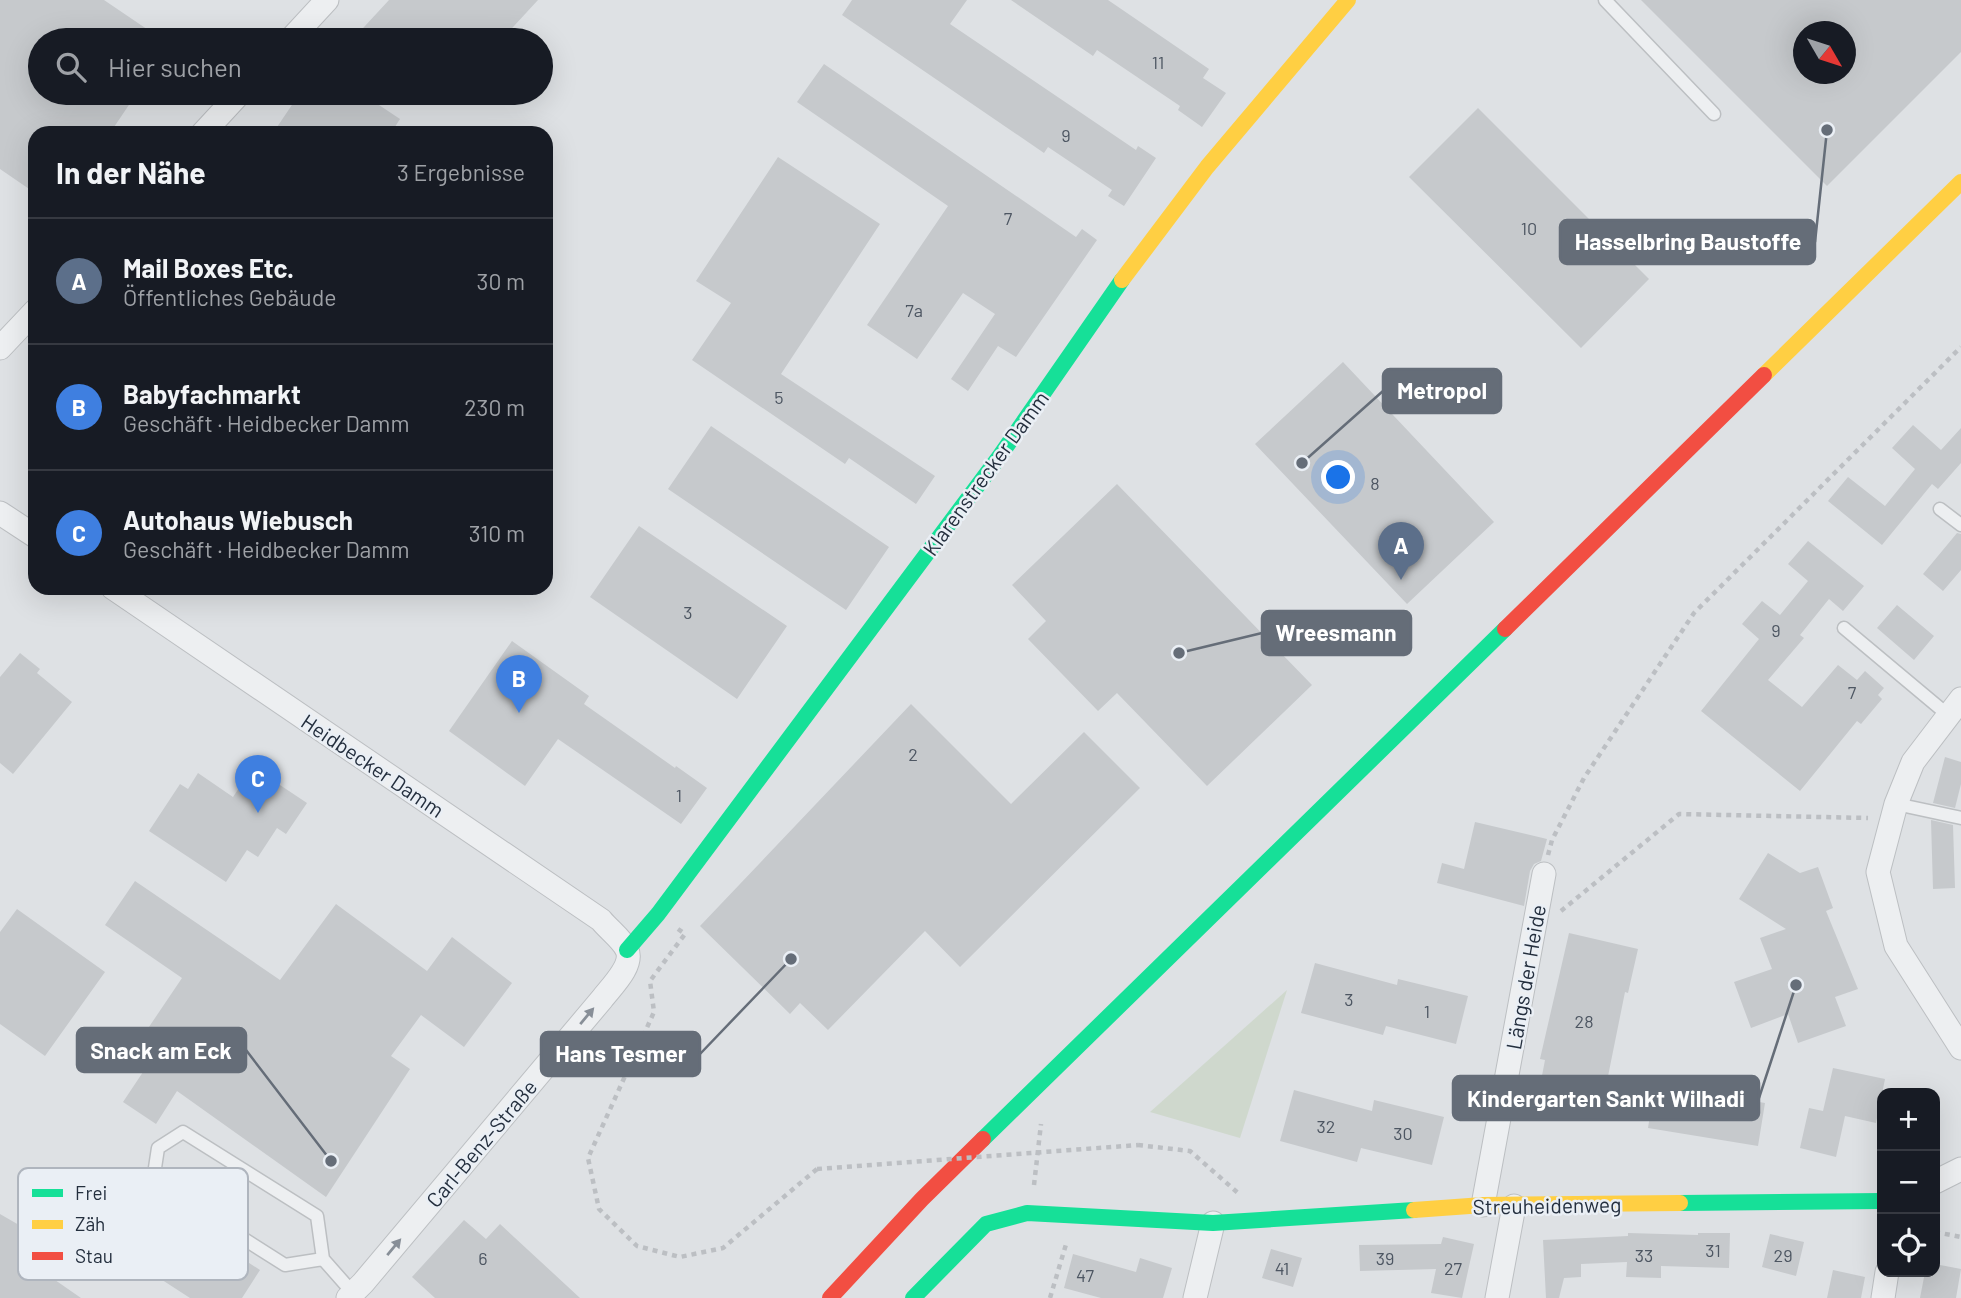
<!DOCTYPE html>
<html lang="de">
<meta charset="utf-8">
<style>
:root{--surface:#171b24;--page:#20242c;--text:#f1f3f6;--muted:#9ea1a6;--line:#363941;--accent:#656d78}
body{margin:0;font-family:Barlow,sans-serif;background:var(--page);color:var(--text)}
.controls{position:absolute;right:21px;bottom:21px;display:grid;overflow:hidden;border-radius:14px;box-shadow:0 7px 28px #0002}
.controls button{width:63px;height:63px;display:grid;place-items:center;padding:0;border:0;border-bottom:2px solid var(--line);background:var(--surface);color:var(--text);font:35px sans-serif}
.compass{position:absolute;left:1793px;top:21px;width:63px;height:63px;border-radius:50%;background:var(--surface);box-shadow:0 7px 28px #0002;rotate:129deg}
.you{position:absolute;left:1339px;top:478px;width:24px;height:24px;margin:-18px;border:5px solid #fff;border-radius:50%;background:#1a73e8;box-shadow:0 0 0 10px #1a73e833}
.badge{display:grid;place-items:center;width:46px;height:46px;border-radius:50%;background:var(--accent);color:#fff;font-size:23px;font-weight:700}
.pin{position:absolute;translate:-50% -58px;filter:drop-shadow(0 2px 4px #0008)}
.pin::after{content:'';position:absolute;top:37px;width:24px;height:21px;background:inherit;clip-path:polygon(0 0,100% 0,50% 100%)}
.list{margin:0;padding:0;list-style:none}
h2{display:flex;justify-content:space-between;align-items:center;height:91px;margin:0;padding:0 28px;font-size:30px}
h2 small{font-size:23px;font-weight:400;color:var(--muted)}
.list li{display:grid;grid-template-columns:46px 1fr auto;gap:21px;align-items:center;box-sizing:border-box;height:126px;padding:0 28px;border-top:2px solid var(--line)}
.list b{display:block;font-size:26px;white-space:nowrap}
.list p{margin:0;font-size:23px;white-space:nowrap;color:var(--muted)}
.list em{font-size:23px;font-style:normal;color:var(--muted)}
.icon{flex:none;width:38px;height:38px;fill:none;stroke:currentColor;stroke-width:2;stroke-linecap:round;stroke-linejoin:round}
.map{position:relative;flex:none;width:1961px;height:1298px;overflow:hidden}
.search{position:absolute;background:var(--surface);box-shadow:0 7px 28px #0002;left:28px;top:28px;width:525px;height:77px;display:flex;align-items:center;gap:18px;box-sizing:border-box;padding:0 24px;border-radius:38px;color:var(--muted);font-size:26px}
.panel{position:absolute;background:var(--surface);box-shadow:0 7px 28px #0002;left:28px;top:126px;width:525px;height:469px;border-radius:21px}
.map>svg:first-child{display:block}
</style>
<div class="map">
<svg width="1961" height="1298" viewBox="0 0 1961 1298">
<rect width="100%" height="100%" fill="#dee1e4"/>
<path fill="#cfd8cd" d="M1287,990L1240,1138L1150,1112Z"/>
<path fill="#c6c9cc" fill-rule="evenodd" d="M0,0H104L163,40H40V93H137L110,133H35V193L0,169Z
M389,0H538L501,40H352Z
M852,0H967L950,24L1136,150L1138,146L1156,158L1124,206L1108,196L1112,190L1048,147L1044,153L842,15Z
M1011,0H1108L1209,69L1203,78L1226,93L1202,127L1178,110L1180,106L1097,50L1093,56Z
M1641,0H1961V52L1827,186ZM1803,32H1845V74H1803Z
M824,64L1076,237L1082,229L1097,240L1016,357L998,346L968,391L951,379L995,314L963,293L917,359L867,325L948,206L797,102Z
M300,93H361L400,119L391,133H273Z
M1478,108L1649,279L1581,348L1409,177Z
M778,157L880,224L781,374L935,476L916,504L849,458L845,464L692,360L731,303L696,281Z
M1343,362L1494,522L1407,604L1255,444Z
M1913,425L1941,450L1961,428V463L1938,489L1932,484L1882,545L1828,501L1848,477L1885,506L1915,469L1892,448Z
M711,426L889,547L846,610L668,489Z
M1117,484L1312,685L1207,786L1117,693L1098,711L1028,639L1046,621L1012,585Z
M639,526L787,626L737,699L590,597Z
M1957,533L1961,534V570L1943,591L1923,574Z
M1808,541L1864,586L1843,611L1829,599L1800,635L1804,638L1768,680L1802,707L1838,665L1857,680L1865,671L1884,688L1878,695L1882,699L1861,724L1857,721L1800,791L1701,711L1759,639L1742,624L1762,601L1780,615L1808,581L1788,564Z
M1897,605L1934,636L1914,660L1877,628Z
M512,641L589,696L584,704L675,768L676,766L707,788L681,824L558,739L525,786L449,731Z
M20,653L40,669L37,673L72,702L13,774L0,763V677Z
M911,704L1011,804L1084,732L1140,788L960,967L925,931L828,1030L800,1003L790,1014L700,926Z
M1945,757L1961,762V784L1955,808L1933,803Z
M253,767L307,803L286,834L277,828L258,857L247,850L226,882L149,831L180,784L188,789L198,773L233,797Z
M1931,820L1953,825L1955,888L1933,889Z
M1475,822L1547,839L1541,861L1534,864L1530,871L1524,906L1437,883L1442,863L1464,869Z
M1768,853L1800,873L1818,867L1833,908L1826,911L1858,989L1835,997L1846,1026L1798,1043L1788,1014L1751,1028L1734,982L1772,969L1760,938L1786,929L1739,899Z
M135,881L280,980L336,904L427,971L452,937L512,983L464,1047L421,1015L391,1056L410,1069L326,1197L177,1091L156,1124L123,1102L145,1069L128,1058L182,978L105,925Z
M17,909L105,972L45,1056L0,1024V932Z
M1569,933L1638,949L1628,993L1625,992L1603,1101L1582,1097V1090L1541,1081L1545,1060L1540,1059Z
M1315,963L1397,985L1398,979L1468,996L1456,1044L1386,1026L1383,1035L1301,1013Z
M1833,1068L1885,1079L1876,1123L1845,1116L1836,1157L1800,1148L1809,1108L1823,1111Z
M1655,1084L1765,1103L1758,1146L1648,1128Z
M1294,1090L1372,1111L1374,1100L1444,1117L1432,1165L1361,1148L1357,1162L1280,1141Z
M136,1189L260,1270L242,1298H190L102,1241Z
M0,1214L19,1225L32,1264L81,1298H0Z
M464,1220L486,1239L500,1224L580,1298H435L412,1277Z
M1628,1233L1698,1235V1233H1730L1729,1268L1661,1266V1278L1626,1277L1627,1262L1581,1264V1277L1564,1278L1559,1298H1546L1543,1240L1628,1236Z
M1770,1234L1804,1242L1796,1276L1762,1267Z
M1443,1237L1474,1244L1462,1298L1431,1293L1436,1269L1360,1271L1359,1245L1441,1244Z
M1271,1249L1302,1258L1293,1287L1262,1278Z
M1073,1254L1136,1272L1140,1258L1172,1268L1163,1298H1101L1064,1288Z
M1935,1264L1961,1269L1956,1298H1920L1925,1272H1935Z
M1833,1270L1865,1277L1861,1298H1827Z"/>
<g fill="none" stroke-linecap="round" stroke-linejoin="round">
<defs>
<path id="lane" d="M1605,0L1714,114
M1940,509L1961,525
M1844,628L1948,715
M1896,804L1961,818
M323,1259L285,1265L153,1181L158,1148L183,1132L317,1216L323,1259L353,1293"/>
<path id="street" d="M290,40L327,0
M203,133L240,93
M0,348L35,311
M0,513L35,536
M113,588L601,920C608,929 623,940 627,950C634,966 610,988 602,999L363,1283L348,1298
M1961,699L1913,762L1896,804L1878,872L1896,946L1961,1048
M1935,1182L1961,1169
M1483,1205L1544,874
M1195,1298L1213,1223
M1497,1298L1514,1206
M1883,1298L1887,1272"/>
</defs>
<use href="#lane" stroke="#bcbfc2" stroke-width="15"/>
<use href="#street" stroke="#bcbfc2" stroke-width="25"/>
<path stroke="#bcbfc3" stroke-width="4.5" stroke-dasharray="5 5" stroke-linecap="butt" d="M1548,855L1552,840L1584,778L1694,613L1961,347
M1561,911L1679,814L1868,818
M678,929L685,934L650,981L654,1012L588,1158L599,1209L637,1246L680,1257L723,1248L817,1169
M1138,1145L1190,1151L1238,1193
M1034,1185L1041,1124
M1935,1232L1961,1237
M1050,1298L1067,1241"/>
<use href="#lane" stroke="#edeff1" stroke-width="12"/>
<use href="#street" stroke="#edeff1" stroke-width="23"/>
<path stroke="#16e098" stroke-width="16" d="M627,950L658,914L999,457L1122,280
M983,1139L1505,629
M1680,1203L1882,1201
M913,1298L986,1224L1027,1213L1213,1223L1414,1210"/>
<path stroke="#ffcf43" stroke-width="16" d="M1122,280L1207,167L1348,0
M1764,375L1961,182
M1414,1210L1483,1205L1680,1203"/>
<path stroke="#f24e42" stroke-width="16" d="M1505,629L1764,375
M830,1298L922,1199L983,1139"/>
<path stroke="#bcbfc3" stroke-width="4.5" stroke-dasharray="5 5" stroke-linecap="butt" d="M817,1169L1138,1145"/>
</g>
<defs><path id="oneway-solid" d="M-6-.8H1V-3.2L6.5 0L1 3.2V.8H-6Z" transform="scale(1.75)"/></defs>
<g fill="#888f98">
<use href="#oneway-solid" transform="translate(587 1016) rotate(-50)"/>
<use href="#oneway-solid" transform="translate(394 1247) rotate(-50)"/>
</g>
<g text-anchor="middle" dominant-baseline="central" stroke-width="5" stroke-linejoin="round" paint-order="stroke">
<g font-size="18" fill="#4d5662">
<text x="1158" y="62">11</text>
<text x="1066" y="135">9</text>
<text x="1008" y="218">7</text>
<text x="1529" y="228">10</text>
<text x="914" y="310">7a</text>
<text x="779" y="397">5</text>
<text x="1375" y="483">8</text>
<text x="688" y="612">3</text>
<text x="1776" y="630">9</text>
<text x="1852" y="692">7</text>
<text x="913" y="754">2</text>
<text x="679" y="795">1</text>
<text x="1349" y="999">3</text>
<text x="1427" y="1011">1</text>
<text x="1584" y="1021">28</text>
<text x="1326" y="1126">32</text>
<text x="1403" y="1133">30</text>
<text x="1713" y="1250">31</text>
<text x="1644" y="1255">33</text>
<text x="1783" y="1255">29</text>
<text x="483" y="1258">6</text>
<text x="1385" y="1258">39</text>
<text x="1282" y="1268">41</text>
<text x="1453" y="1268">27</text>
<text x="1085" y="1275">47</text>
</g>
<g font-size="21" fill="#242f3e" stroke="#eaeff5">
<text transform="translate(985 473) rotate(-54)">Klarenstrecker Damm</text>
<text transform="translate(373 765) rotate(34)">Heidbecker Damm</text>
<text transform="translate(1525 977) rotate(-80)">Längs der Heide</text>
<text transform="translate(481 1143) rotate(-50)">Carl-Benz-Straße</text>
<text transform="translate(1547 1205) rotate(-1)">Streuheidenweg</text>
</g>
</g>
<rect x="18" y="1168" width="230" height="112" rx="10" fill="#eaeff5" stroke="#afb5be" stroke-width="2"/>
<rect x="32" y="1189" width="31" height="8" fill="#16e098"/>
<rect x="32" y="1220" width="31" height="9" fill="#ffcf43"/>
<rect x="32" y="1252" width="31" height="8" fill="#f24e42"/>
<g font-size="19" fill="#242f3e">
<text x="75" y="1200">Frei</text>
<text x="75" y="1231">Zäh</text>
<text x="75" y="1263">Stau</text>
</g>
<path fill="none" stroke="#656d78" stroke-width="2.5" d="M1827 130L1815 242M1302 463L1383 391M1179 653L1262 633M331 1161L246 1050M791 959L700 1054M1796 985L1759 1098"/>
<g fill="#656d78" stroke="#eaeff5" stroke-width="2.5">
<circle cx="1827" cy="130" r="7"/>
<circle cx="1302" cy="463" r="7"/>
<circle cx="1179" cy="653" r="7"/>
<circle cx="331" cy="1161" r="7"/>
<circle cx="791" cy="959" r="7"/>
<circle cx="1796" cy="985" r="7"/>
</g>
<g fill="#656d78" stroke="#656d78" stroke-width="2.5">
<rect x="1560" y="220" width="255" height="44" rx="7"/>
<rect x="1383" y="369" width="118" height="44" rx="7"/>
<rect x="1262" y="611" width="149" height="44" rx="7"/>
<rect x="77" y="1028" width="169" height="44" rx="7"/>
<rect x="541" y="1032" width="159" height="44" rx="7"/>
<rect x="1453" y="1076" width="306" height="44" rx="7"/>
</g>
<g font-size="23" text-anchor="middle" font-weight="bold" fill="#fff">
<text x="1688" y="250">Hasselbring Baustoffe</text>
<text x="1442" y="399">Metropol</text>
<text x="1336" y="641">Wreesmann</text>
<text x="161" y="1059">Snack am Eck</text>
<text x="621" y="1062">Hans Tesmer</text>
<text x="1606" y="1107">Kindergarten Sankt Wilhadi</text>
</g>
</svg>
<div class="controls">
<button>+</button>
<button>−</button>
<button><svg class="icon" aria-label="locate" viewBox="0 0 24 24"><circle cx="12" cy="12" r="6"/><path d="M12 2v4M12 18v4M2 12h4M18 12h4"/></svg></button>
</div>
<svg class="compass" viewBox="-18 -18 36 36"><path d="M0-13l5 13h-10z" fill="#e53935"/><path d="M0 13l5-13h-10z" fill="#9ea1a6"/></svg>
<div class="you"></div>
<div class="pin badge" style="left:1401px;top:580px;background:#5c6f8a">A</div>
<div class="pin badge" style="left:519px;top:713px;background:#3f7fe0">B</div>
<div class="pin badge" style="left:258px;top:813px;background:#3f7fe0">C</div>
<div class="search"><svg class="icon" aria-label="search" viewBox="0 0 24 24"><circle cx="10" cy="10" r="6"/><path d="M15 15l6 6"/></svg>Hier suchen</div>
<section class="panel">
<h2>In der Nähe<small>3 Ergebnisse</small></h2>
<ul class="list">
<li><span class="badge" style="background:#5c6f8a">A</span><div><b>Mail Boxes Etc.</b><p>Öffentliches Gebäude</p></div><em>30 m</em></li>
<li><span class="badge" style="background:#3f7fe0">B</span><div><b>Babyfachmarkt</b><p>Geschäft · Heidbecker Damm</p></div><em>230 m</em></li>
<li><span class="badge" style="background:#3f7fe0">C</span><div><b>Autohaus Wiebusch</b><p>Geschäft · Heidbecker Damm</p></div><em>310 m</em></li>
</ul>
</section>
</div>
